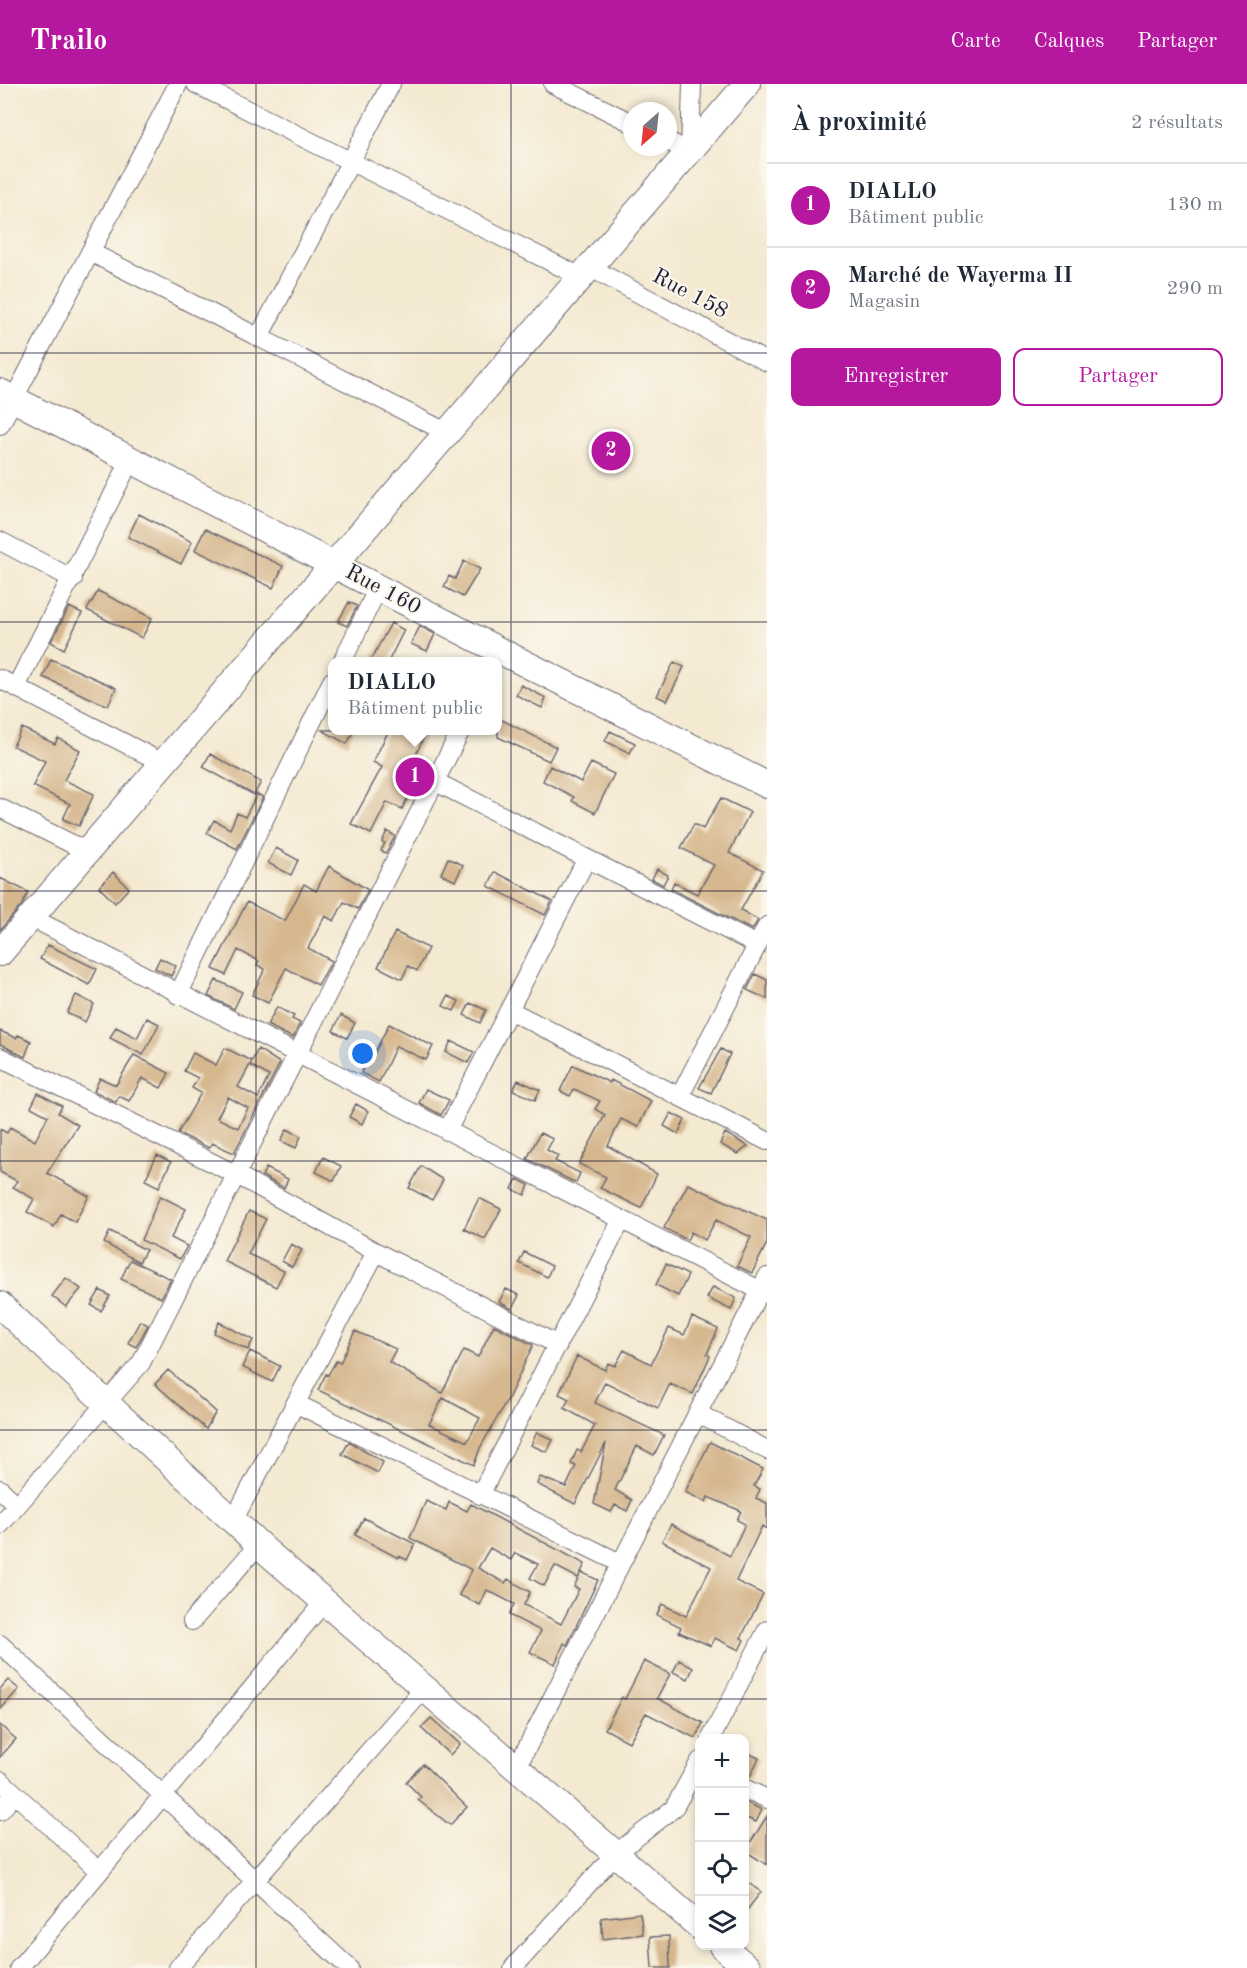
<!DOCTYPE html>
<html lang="fr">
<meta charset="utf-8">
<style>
:root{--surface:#fff;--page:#f2f2f3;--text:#1f2937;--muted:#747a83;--line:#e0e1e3;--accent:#b5179e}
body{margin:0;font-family:"Old Standard TT",serif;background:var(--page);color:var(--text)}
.controls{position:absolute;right:18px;bottom:18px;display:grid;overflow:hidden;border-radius:12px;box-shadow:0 3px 9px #0003}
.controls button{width:54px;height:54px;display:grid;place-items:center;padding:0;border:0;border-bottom:2px solid var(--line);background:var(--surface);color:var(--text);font:30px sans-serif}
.compass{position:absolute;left:623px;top:18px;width:54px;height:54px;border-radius:50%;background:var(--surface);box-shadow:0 3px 9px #0003;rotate:207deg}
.you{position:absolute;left:363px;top:970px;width:21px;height:21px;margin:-15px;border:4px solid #fff;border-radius:50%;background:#1a73e8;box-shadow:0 0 0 9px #1a73e833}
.badge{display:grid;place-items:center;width:39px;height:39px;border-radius:50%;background:var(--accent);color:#fff;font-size:20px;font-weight:700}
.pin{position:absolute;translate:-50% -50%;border:3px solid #fff;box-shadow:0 2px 6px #0006}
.popup{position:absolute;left:328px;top:573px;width:174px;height:78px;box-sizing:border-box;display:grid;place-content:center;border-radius:12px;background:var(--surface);filter:drop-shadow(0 2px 4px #0005);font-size:20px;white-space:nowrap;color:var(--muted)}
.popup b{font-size:22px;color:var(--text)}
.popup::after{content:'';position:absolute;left:50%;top:100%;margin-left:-12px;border:12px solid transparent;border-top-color:var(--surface)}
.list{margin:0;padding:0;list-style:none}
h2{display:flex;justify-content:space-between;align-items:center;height:78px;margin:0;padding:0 24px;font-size:26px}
h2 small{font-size:20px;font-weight:400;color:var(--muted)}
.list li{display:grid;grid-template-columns:39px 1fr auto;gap:18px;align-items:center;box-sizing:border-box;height:84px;padding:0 24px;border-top:2px solid var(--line)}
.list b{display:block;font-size:22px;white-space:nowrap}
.list p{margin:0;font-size:20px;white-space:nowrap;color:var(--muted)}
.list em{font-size:20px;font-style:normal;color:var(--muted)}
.actions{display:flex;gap:12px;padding:18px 24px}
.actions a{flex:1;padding:14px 0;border:2px solid var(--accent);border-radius:12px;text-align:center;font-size:21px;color:var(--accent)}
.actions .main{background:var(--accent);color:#fff}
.icon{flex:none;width:33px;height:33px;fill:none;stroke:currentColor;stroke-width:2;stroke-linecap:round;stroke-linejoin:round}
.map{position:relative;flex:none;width:767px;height:1884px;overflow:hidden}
header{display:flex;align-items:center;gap:36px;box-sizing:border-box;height:84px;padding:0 30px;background:var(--accent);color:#fff}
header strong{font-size:28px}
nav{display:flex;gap:33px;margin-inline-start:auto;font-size:21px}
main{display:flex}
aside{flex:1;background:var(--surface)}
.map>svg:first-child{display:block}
</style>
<header>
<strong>Trailo</strong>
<nav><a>Carte</a><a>Calques</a><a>Partager</a></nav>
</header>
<main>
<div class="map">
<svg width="767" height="1884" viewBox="0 0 767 1884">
<rect width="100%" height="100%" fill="#fbf7ec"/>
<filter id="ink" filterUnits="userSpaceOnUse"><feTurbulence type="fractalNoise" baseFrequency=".0167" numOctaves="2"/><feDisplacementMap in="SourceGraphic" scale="12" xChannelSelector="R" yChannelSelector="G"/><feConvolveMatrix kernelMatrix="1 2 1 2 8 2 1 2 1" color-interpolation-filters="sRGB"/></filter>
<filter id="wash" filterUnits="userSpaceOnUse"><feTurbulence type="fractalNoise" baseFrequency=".008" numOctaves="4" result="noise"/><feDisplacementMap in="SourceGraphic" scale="24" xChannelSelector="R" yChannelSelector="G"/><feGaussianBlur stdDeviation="1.35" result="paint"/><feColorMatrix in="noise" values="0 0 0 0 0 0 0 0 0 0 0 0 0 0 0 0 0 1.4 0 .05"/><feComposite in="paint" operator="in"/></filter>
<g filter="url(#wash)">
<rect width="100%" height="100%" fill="#f4e9d1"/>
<g id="blocks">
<path fill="#d6b78e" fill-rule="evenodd" d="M139,430L192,458L181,480L128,453Z
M205,445L283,482L273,504L195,466Z
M464,477L480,485L463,513L444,503L449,492L455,495Z
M98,507L152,534L142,554L87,526Z
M349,518L357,522L347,542L338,538Z
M69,523L82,529L64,565L51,558Z
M391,539L404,546L388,578H370Z
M420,542L435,550L427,567L411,560Z
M51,575L116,604L108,622L43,593Z
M674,578L684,583L667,617L657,612Z
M521,601L546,614L542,624L516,611Z
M498,634L556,663L549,677L498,653Z
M22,644L55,660L58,654L80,666L64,696L94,710L79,742L63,735L70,720L33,702L45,677L13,662Z
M322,646H354L347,660Z
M389,646H427L405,695L415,700L402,725L387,718L371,750L351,740L382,683L373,678Z
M610,647L635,659L630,669L605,657Z
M210,670L261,698L254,711L203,683Z
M591,679L614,690L595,729L572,717L574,713L543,697L550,682L581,698Z
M257,710L263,713L237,765L207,749L214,736L230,745L237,729L245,733Z
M721,714L750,728L729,769L763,786L741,826L758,836L752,846L671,805L674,798L697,810L714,781L681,764L694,740L703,745Z
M387,747L395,752L386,769L381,767L385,759L382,758Z
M276,764L298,776L291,791L268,779Z
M448,774L463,781L455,797L441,790Z
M329,782L368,806L358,825L344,818L334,837L325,832L308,864L332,877L318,901L286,884L268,919L252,911L265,885L257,881L259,877L238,866L226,891L213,885L247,818L285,837L304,800L316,807Z
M657,785L668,791L663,801L652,795Z
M113,788L129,804L115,819L99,803Z
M495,788L552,817L545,831L488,802Z
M0,794L28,808L22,821L0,846Z
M395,848L428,864L417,887L408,882L402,895L378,883Z
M48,861L97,885L89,901L40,875Z
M160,874L176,882L171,892L155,884Z
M755,890L767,896V915L747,906Z
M216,896L242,908L234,925L208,912Z
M76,911L94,920L85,938L67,929Z
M448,912L459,917L454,927L443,922Z
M470,919L486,926L480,939L464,931Z
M277,923L294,932L292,935L300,939L293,954L267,941Z
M341,931L355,939L347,954L333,947Z
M147,934L159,940L143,971L110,954L116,943L137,954Z
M389,940L433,962L426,976L396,962L379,998L361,989L368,975L371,976Z
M0,947L16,954L18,951L31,957L25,973L0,960Z
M451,957L474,968L468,979L446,968Z
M225,964L252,977L238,1003L258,1014L269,992L250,981L258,965L280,979L234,1069L212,1059L209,1064L178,1049L201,1009L192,1004L198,994L184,987L193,969L216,981ZM228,1013L248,1024L238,1044L217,1034Z
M721,965L730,970L711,1009L699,1004Z
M134,971L169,989L161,1004L142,994L129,1017L119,1012L116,1018L94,1007L100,994L116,1001Z
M573,981L610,999L611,996L651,1017L638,1043L621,1035L608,1062L657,1090L641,1124L600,1104L606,1093L579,1080L605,1031L595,1025L600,1017L574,1005L570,1012L560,1007Z
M518,996L540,1006L535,1016L513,1006Z
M426,1005L449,1016L441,1031L419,1019Z
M38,1009L62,1022L58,1029L78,1041L47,1089L89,1112L75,1138L61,1130L54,1143L27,1128L34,1115L13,1103L17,1097L0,1088V1045L7,1049L10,1043L35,1057L48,1032L31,1023Z
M356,1020L368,1027L362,1040L349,1033Z
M671,1029L685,1036L678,1050L664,1042Z
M287,1045L301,1052L296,1064L281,1057Z
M540,1049L553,1055L547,1066L558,1072L555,1077L580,1089L576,1099L527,1075Z
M725,1049L748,1062L738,1070L720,1060Z
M157,1071L171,1078L159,1103L145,1096Z
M323,1073L341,1082L334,1097L316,1088Z
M421,1082L443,1096L432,1116L409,1104Z
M266,1084L288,1095L284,1104L262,1092Z
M517,1095L529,1101L525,1111L512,1105Z
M688,1100L767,1136V1159L752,1189L737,1182L751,1153L716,1136L705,1156L691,1148L687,1156L664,1144Z
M160,1112L186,1125L171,1154L187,1162L180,1175L141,1156Z
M479,1114L501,1125L485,1155L464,1145Z
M249,1127L266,1135L248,1170L284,1187L276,1203L224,1177Z
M110,1147L146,1166L139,1178L104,1159Z
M291,1160L302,1166L292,1183L282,1177Z
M524,1168L552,1182L547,1193L519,1179Z
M130,1176L171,1195L161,1214L121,1195Z
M666,1180L688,1191L678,1212L656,1201Z
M66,1194L81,1205L66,1223L52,1212Z
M713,1203L736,1214L731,1226L707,1214Z
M506,1205L519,1211L512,1225L499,1218Z
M100,1206L110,1212L101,1227L91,1221Z
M692,1233L718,1245L707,1270L710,1272L693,1310L670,1300L658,1324L605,1298L595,1319L664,1351L654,1371L637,1362L615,1406L632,1416L627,1427L615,1421L611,1428L594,1420L606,1359L575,1420L537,1400L540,1393L566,1403L576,1382L571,1380L577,1366L581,1368L595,1341L564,1324L569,1315L559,1310L577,1272L605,1286L608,1279L615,1282L624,1266L651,1280L669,1244L684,1251Z
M140,1237L148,1241L136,1263L128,1259Z
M219,1238L253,1256L248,1266L214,1249Z
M494,1241L533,1261L509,1313L480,1364L474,1381L318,1306L326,1290L328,1291L336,1277L340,1279L355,1247L396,1265L389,1278L442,1309L464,1266L478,1273ZM443,1314L480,1334L467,1358L429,1340Z
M250,1267L280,1282L272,1298L242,1283Z
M168,1286L216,1328L206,1345L155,1300Z
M537,1348L553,1356L547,1368L531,1361Z
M349,1358L383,1378L378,1389L342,1370Z
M710,1358L763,1385L754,1402L760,1405L756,1414L767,1419V1445L762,1442L736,1497L763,1510L741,1554L744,1556L739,1566L715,1554L711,1562L679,1548L681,1543L657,1531L662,1520L686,1532L711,1483L662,1457L671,1440L730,1472L745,1440L737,1436L741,1427L708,1413L706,1418L685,1408Z
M426,1417L446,1426L449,1418L467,1427L471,1420L585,1480L578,1494L555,1482L544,1502L530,1494L538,1480L515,1469L511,1476L490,1464L478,1484L505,1499L508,1495L530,1508L524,1521L561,1540L579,1505L574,1503L581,1488L598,1496L567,1561L564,1559L555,1580L530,1568L541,1547L509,1531L514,1520L487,1506L480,1521L459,1511L472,1486L410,1454Z
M364,1434L415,1460L407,1476L399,1472L398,1474L355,1451Z
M679,1576L693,1584L688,1595L673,1588Z
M644,1577L670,1590L657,1614L703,1639L695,1654L646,1629L629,1658L605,1645L622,1613L625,1615Z
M8,1596L19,1605L0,1626V1605Z
M431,1634L460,1660L450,1671L421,1644Z
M0,1641L16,1655L0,1673Z
M744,1667L759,1674L749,1694L744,1693Z
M423,1680L467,1723L450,1741L418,1716L421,1713L406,1698Z
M744,1717L762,1726L756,1738L744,1733Z
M767,1732V1781L745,1767Z
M744,1796L761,1808L744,1830Z
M640,1829L643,1850L603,1855L601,1834Z
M669,1852L670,1884H652L650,1853Z"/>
</g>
</g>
<g filter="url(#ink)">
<use href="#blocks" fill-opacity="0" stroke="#6c6870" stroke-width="1.5"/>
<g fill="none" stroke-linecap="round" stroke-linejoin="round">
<defs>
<path id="street" d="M196,0L583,194
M553,0L632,39
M668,57L690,68L692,0
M90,168L448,349
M591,184L767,278
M259,253L391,0
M0,341L178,0
M0,457L73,495
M342,578L378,504
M0,595L163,679
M16,603L130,377
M436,698L757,861
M0,724L86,767
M30,833L767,1210
M178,911L332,597
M509,926L767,1057
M0,973L237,1091L376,1168L558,1261
M680,1012L767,842
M447,1047L586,776
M297,1320L620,1479
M697,1329L767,1366
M0,1405L17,1421
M480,1411L621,1137
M233,1437L376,1168
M0,1441L141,1279L461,646
M192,1537L259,1460
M0,1560L349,1884
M711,1654L767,1546
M516,1685L767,1193
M0,1696L99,1787
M744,1704L767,1715
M0,1727L15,1710
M19,1884L324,1518
M178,1884L424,1605
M513,1884L614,1771L674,1724L700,1677"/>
<path id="secondary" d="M0,308L500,567L767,701
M0,869L747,0
M0,1221L266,1467L700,1843
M722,1862L748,1884"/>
</defs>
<use href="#street" stroke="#6c6870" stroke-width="20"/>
<use href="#secondary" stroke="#6c6870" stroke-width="28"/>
<use href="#street" stroke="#fff" stroke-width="18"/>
<use href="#secondary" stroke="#fff" stroke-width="26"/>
</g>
</g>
<path fill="none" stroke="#22223b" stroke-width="1.5" stroke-opacity="0.55" d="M256,0V1884M511,0V1884M0,269H767M0,538H767M0,807H767M0,1077H767M0,1346H767M0,1615H767"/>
<g text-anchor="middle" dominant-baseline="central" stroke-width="4.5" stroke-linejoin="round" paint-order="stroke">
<g font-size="22" fill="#22223b" stroke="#fbf7ec">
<text transform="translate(690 210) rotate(28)">Rue 158</text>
<text transform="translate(383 506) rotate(28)">Rue 160</text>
</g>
</g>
</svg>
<div class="controls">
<button>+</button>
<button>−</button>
<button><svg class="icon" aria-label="locate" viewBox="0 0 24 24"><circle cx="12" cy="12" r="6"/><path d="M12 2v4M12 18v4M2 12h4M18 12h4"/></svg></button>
<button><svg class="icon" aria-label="layers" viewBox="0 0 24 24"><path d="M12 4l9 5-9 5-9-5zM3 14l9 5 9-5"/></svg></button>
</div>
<svg class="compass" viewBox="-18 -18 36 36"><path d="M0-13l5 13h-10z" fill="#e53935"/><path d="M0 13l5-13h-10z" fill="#747a83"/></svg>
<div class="you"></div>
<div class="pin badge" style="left:415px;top:693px">1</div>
<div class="popup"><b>DIALLO</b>Bâtiment public</div>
<div class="pin badge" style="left:611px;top:367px">2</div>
</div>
<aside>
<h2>À proximité<small>2 résultats</small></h2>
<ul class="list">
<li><span class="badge">1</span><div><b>DIALLO</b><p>Bâtiment public</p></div><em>130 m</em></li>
<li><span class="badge">2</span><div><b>Marché de Wayerma II</b><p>Magasin</p></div><em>290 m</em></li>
</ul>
<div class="actions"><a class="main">Enregistrer</a><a>Partager</a></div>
</aside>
</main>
